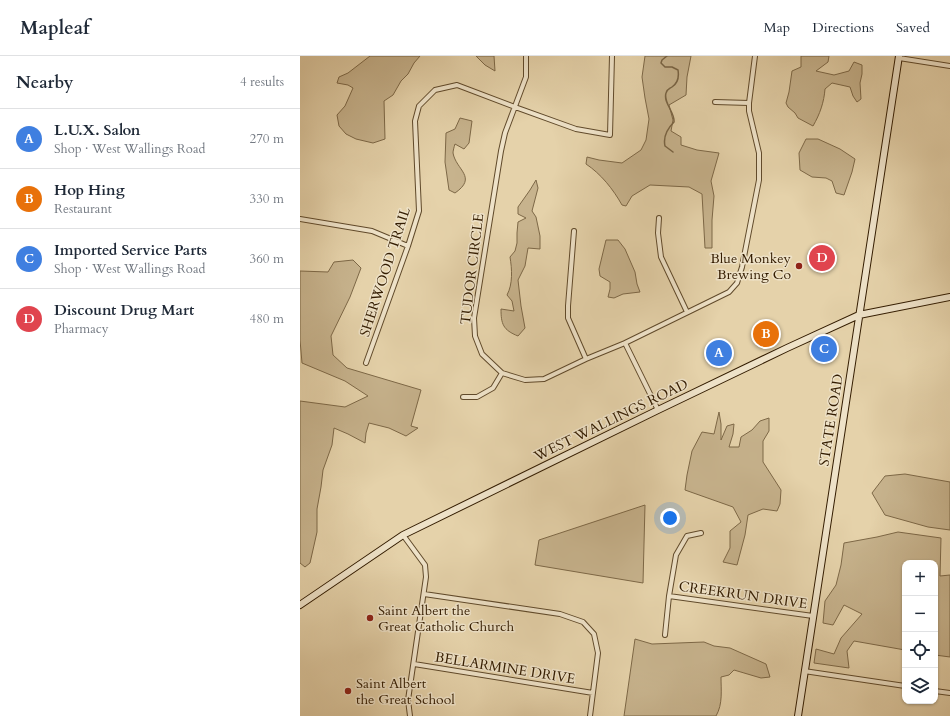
<!DOCTYPE html>
<meta charset="utf-8">
<style>
:root{--surface:#fff;--page:#f2f2f3;--text:#1f2937;--muted:#747a83;--line:#e0e1e3;--accent:#0f766e}
body{margin:0;font-family:Cardo,serif;background:var(--page);color:var(--text)}
.controls{position:absolute;right:12px;bottom:12px;display:grid;overflow:hidden;border-radius:8px;box-shadow:0 1px 3px #0004}
.controls button{width:36px;height:36px;display:grid;place-items:center;padding:0;border:0;border-bottom:1px solid var(--line);background:var(--surface);color:var(--text);font:20px sans-serif}
.you{position:absolute;left:370px;top:462px;width:14px;height:14px;margin:-10px;border:3px solid #fff;border-radius:50%;background:#1a73e8;box-shadow:0 0 0 6px #1a73e833}
.badge{display:grid;place-items:center;width:26px;height:26px;border-radius:50%;background:var(--accent);color:#fff;font-size:13px;font-weight:700}
.pin{position:absolute;translate:-50% -50%;border:2px solid #fff;box-shadow:0 1px 4px #0006}
.list{margin:0;padding:0;list-style:none}
h2{display:flex;justify-content:space-between;align-items:center;height:52px;margin:0;padding:0 16px;font-size:17px}
h2 small{font-size:13px;font-weight:400;color:var(--muted)}
.list li{display:grid;grid-template-columns:26px 1fr auto;gap:12px;align-items:center;box-sizing:border-box;height:60px;padding:0 16px;border-top:1px solid var(--line)}
.list b{display:block;font-size:15px;white-space:nowrap}
.list p{margin:0;font-size:13px;white-space:nowrap;color:var(--muted)}
.list em{font-size:13px;font-style:normal;color:var(--muted)}
.icon{flex:none;width:22px;height:22px;fill:none;stroke:currentColor;stroke-width:2;stroke-linecap:round;stroke-linejoin:round}
.map{position:relative;flex:none;width:650px;height:660px;overflow:hidden}
header{display:flex;align-items:center;gap:24px;box-sizing:border-box;height:56px;padding:0 20px;background:var(--surface);border-bottom:1px solid var(--line)}
header strong{font-size:19px}
nav{display:flex;gap:22px;margin-inline-start:auto;font-size:14px}
main{display:flex}
aside{flex:1;background:var(--surface)}
.map>svg:first-child{display:block}
</style>
<header>
<strong>Mapleaf</strong>
<nav><a>Map</a><a>Directions</a><a>Saved</a></nav>
</header>
<main>
<aside>
<h2>Nearby<small>4 results</small></h2>
<ul class="list">
<li><span class="badge" style="background:#3f7fe0">A</span><div><b>L.U.X. Salon</b><p>Shop · West Wallings Road</p></div><em>270 m</em></li>
<li><span class="badge" style="background:#e8710a">B</span><div><b>Hop Hing</b><p>Restaurant</p></div><em>330 m</em></li>
<li><span class="badge" style="background:#3f7fe0">C</span><div><b>Imported Service Parts</b><p>Shop · West Wallings Road</p></div><em>360 m</em></li>
<li><span class="badge" style="background:#e0444e">D</span><div><b>Discount Drug Mart</b><p>Pharmacy</p></div><em>480 m</em></li>
</ul>
</aside>
<div class="map">
<svg width="650" height="660" viewBox="0 0 650 660">
<rect width="100%" height="100%" fill="#e5d2aa"/>
<filter id="stains"><feTurbulence type="fractalNoise" baseFrequency=".005" numOctaves="4"/><feColorMatrix values="0 0 0 0 .2 0 0 0 0 .09 0 0 0 0 .02 0 0 0 .5 -.17"/></filter>
<radialGradient id="worn" r=".72"><stop offset=".6" stop-color="#630" stop-opacity="0"/><stop offset="1" stop-color="#630" stop-opacity=".3"/></radialGradient>
<path fill="#c7b38d" stroke="#7d6847" d="M70,0H120L114,7L108,18L101,25L93,39L84,45L85,83L73,87L56,83L46,78L39,70L37,59L45,50L53,32L48,29L37,27L39,21L48,17Z
M176,0H194L195,15L185,9Z
M345,0H391L387,21L386,39L369,49L373,64L371,75L381,81V89L397,94L419,97L411,125L414,140L412,164V192H405L402,138L389,131L350,129L332,140L326,150L322,149C313,133 301,118 286,108L287,101L299,104L322,107L341,94L346,84L349,63L345,42L342,21Z
M501,0H529L528,6L516,15L534,19L549,15L554,6L562,9V18L560,27L561,43L557,46L553,40L550,31L532,27L525,33C524,46 520,58 513,70L498,62L495,57L488,51L486,47L489,36L492,15L501,11Z
M160,62L172,65L169,87L164,93L155,88C154,91 153,95 153,97C156,114 178,121 155,137L149,134L145,106L146,77L155,73Z
M506,83H518L540,93L555,103L552,116L544,139L536,137L532,125L526,122L512,121L500,114L499,97Z
M236,124L238,132L232,155L236,161L240,180V193L228,192L225,210L218,224L221,250L225,272L218,280C203,274 201,268 201,253L214,255L212,245L207,239C213,228 212,213 210,201L215,195L217,187V177L218,166L226,162L218,158V151L230,134Z
M306,184H318L325,193L335,216L337,228L340,236L323,238L314,242L308,241L310,233V226L300,220L299,213Z
M53,204L61,212L50,241L31,280L33,299L47,312L121,334L111,370L118,372L106,380L89,372L69,367L66,377L65,387L48,378L34,372L32,389L23,414L21,431L17,453V476L10,507L5,511L0,507V345L45,351L68,340L45,325L2,307L0,284V215L28,216L34,206Z
M419,356L421,368V384L427,370L434,368L433,378L429,391H439L441,381L452,374L460,365L469,362V375L463,385V406L481,434L480,448L477,455L463,453L448,459L445,479L437,509L423,506L430,492V475L441,466L433,451L385,434L387,419L392,395L402,376L414,378Z
M605,418L650,426V474L628,471L585,459L572,437L585,420Z
M345,449L343,527L235,509L239,484Z
M598,476L641,482L640,520L650,519V601L635,599V507H605V594L554,585L547,595L549,612L514,607L516,593L534,598L541,582L562,558L544,549L533,569L523,567L525,545L536,529L541,509L544,487L577,481Z
M335,583L352,588L404,586L414,590L430,592L466,608L470,621L461,622L434,614L429,619L421,621C421,634 423,648 416,660H324Z"/>
<g fill="none" stroke-linecap="round" stroke-linejoin="round">
<path stroke="#796444" stroke-width="1.5" d="M367,0L362,4L361,7L365,11H372L378,14C379,20 378,27 372,31C369,33 367,33 366,37C363,47 375,56 374,66C367,73 363,81 365,90L373,96"/>
<defs>
<path id="street" d="M226,0V21L205,77L201,95L174,262L175,280L182,298L202,317L225,324L244,323L286,303L325,287L429,236L437,227L442,211L459,124V97L449,55V47L455,0
M599,2L650,10
M415,46L449,47
M359,162L358,177L361,201L387,256
M0,163L72,175L108,190
M274,175L268,250V262L286,303
M325,287L358,354
M66,307L108,190L119,155L115,65L119,50L135,34L157,29L215,51L276,73L310,79L312,0
M163,341H177L193,332L202,317
M103,479L125,509L126,521L108,644L110,660
M124,538L260,558L283,566L294,578L298,597L290,660
M369,540L513,560
M365,579L369,540L376,499L387,480L401,477
M114,608L293,637
M504,615L605,630
M635,635L650,637"/>
<path id="secondary" d="M0,549L103,479L358,354L487,292L559,259L650,241
M498,660L599,0"/>
</defs>
<use href="#street" stroke="#604a2b" stroke-width="6"/>
<use href="#secondary" stroke="#331c01" stroke-width="8"/>
<use href="#street" stroke="#eee2c8" stroke-width="4"/>
<use href="#secondary" stroke="#eee2c8" stroke-width="6"/>
</g>
<g fill="#8f2418" stroke="#eee2c8" stroke-width="1.5">
<circle cx="499" cy="210" r="4"/>
<circle cx="70" cy="562" r="4"/>
<circle cx="48" cy="635" r="4"/>
</g>
<g text-anchor="middle" dominant-baseline="central" stroke-width="3" stroke-linejoin="round" paint-order="stroke">
<g font-size="14" fill="#331c01" stroke="#eee2c8" text-anchor="start">
<text x="491" y="202" text-anchor="end">Blue Monkey<tspan x="491" dy="16">Brewing Co</tspan></text>
<text x="78" y="554">Saint Albert the<tspan x="78" dy="16">Great Catholic Church</tspan></text>
<text x="56" y="627">Saint Albert<tspan x="56" dy="16">the Great School</tspan></text>
</g>
<g font-size="14" fill="#331c01" stroke="#eee2c8">
<text transform="translate(172 213) rotate(-83)">TUDOR CIRCLE</text>
<text transform="translate(85 216) rotate(-72)">SHERWOOD TRAIL</text>
<text transform="translate(311 364) rotate(-26)">WEST WALLINGS ROAD</text>
<text transform="translate(531 364) rotate(-81)">STATE ROAD</text>
<text transform="translate(443 539) rotate(8)">CREEKRUN DRIVE</text>
<text transform="translate(205 612) rotate(9)">BELLARMINE DRIVE</text>
</g>
</g>
<rect width="100%" height="100%" filter="url(#stains)"/>
<rect width="100%" height="100%" fill="url(#worn)"/>
</svg>
<div class="controls">
<button>+</button>
<button>−</button>
<button><svg class="icon" aria-label="locate" viewBox="0 0 24 24"><circle cx="12" cy="12" r="6"/><path d="M12 2v4M12 18v4M2 12h4M18 12h4"/></svg></button>
<button><svg class="icon" aria-label="layers" viewBox="0 0 24 24"><path d="M12 4l9 5-9 5-9-5zM3 14l9 5 9-5"/></svg></button>
</div>
<div class="you"></div>
<div class="pin badge" style="left:419px;top:297px;background:#3f7fe0">A</div>
<div class="pin badge" style="left:466px;top:278px;background:#e8710a">B</div>
<div class="pin badge" style="left:524px;top:293px;background:#3f7fe0">C</div>
<div class="pin badge" style="left:522px;top:202px;background:#e0444e">D</div>
</div>
</main>
